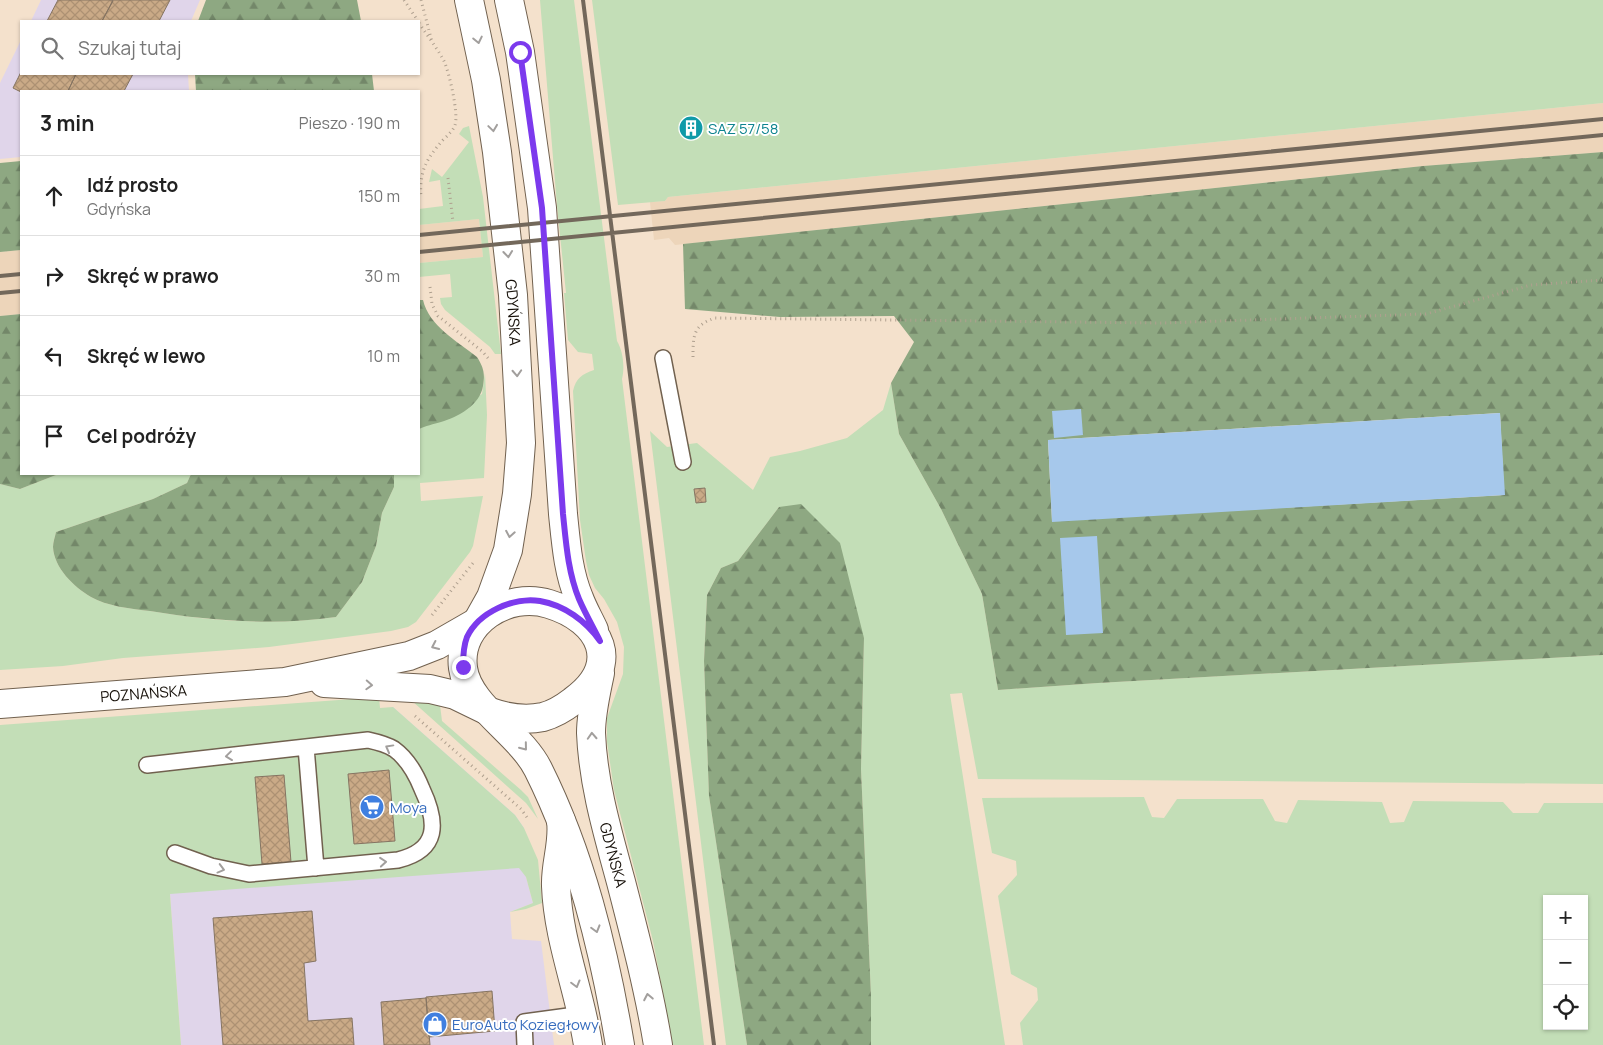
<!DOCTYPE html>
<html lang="pl">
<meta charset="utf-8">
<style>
:root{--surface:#fff;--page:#f6f6f6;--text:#222;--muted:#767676;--line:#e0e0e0}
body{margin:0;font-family:Manrope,sans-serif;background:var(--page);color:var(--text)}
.controls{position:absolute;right:15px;bottom:15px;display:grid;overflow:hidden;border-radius:0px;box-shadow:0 1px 4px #0004}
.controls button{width:45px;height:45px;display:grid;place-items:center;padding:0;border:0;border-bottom:1px solid var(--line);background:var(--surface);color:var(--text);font:25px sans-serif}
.stop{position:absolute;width:15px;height:15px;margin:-11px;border:4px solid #7c3aed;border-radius:50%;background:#fff}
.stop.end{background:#7c3aed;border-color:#fff;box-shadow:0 1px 5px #0008}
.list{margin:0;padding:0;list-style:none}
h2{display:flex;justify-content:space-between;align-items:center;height:65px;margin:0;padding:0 20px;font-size:21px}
h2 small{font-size:16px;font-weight:400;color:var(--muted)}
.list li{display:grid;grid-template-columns:32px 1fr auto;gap:15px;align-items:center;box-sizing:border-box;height:80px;padding:0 20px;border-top:1px solid var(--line)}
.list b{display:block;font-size:19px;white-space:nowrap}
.list p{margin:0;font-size:16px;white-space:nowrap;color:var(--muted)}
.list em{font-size:16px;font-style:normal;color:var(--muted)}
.icon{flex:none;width:28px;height:28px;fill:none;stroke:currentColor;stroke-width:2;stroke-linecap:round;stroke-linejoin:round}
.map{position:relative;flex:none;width:1603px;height:1045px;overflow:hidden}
.search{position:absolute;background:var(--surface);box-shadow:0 1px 4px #0004;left:20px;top:20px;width:400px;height:55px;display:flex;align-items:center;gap:12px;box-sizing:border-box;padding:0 18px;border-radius:0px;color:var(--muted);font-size:19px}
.panel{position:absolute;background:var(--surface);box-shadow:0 1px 4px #0004;left:20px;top:90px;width:400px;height:385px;border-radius:0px}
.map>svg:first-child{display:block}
</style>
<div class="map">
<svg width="1603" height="1045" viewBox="0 0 1603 1045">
<defs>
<pattern id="forest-firs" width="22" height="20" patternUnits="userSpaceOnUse" patternTransform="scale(1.25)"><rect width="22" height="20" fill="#8ea882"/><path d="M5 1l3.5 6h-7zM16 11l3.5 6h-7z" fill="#738769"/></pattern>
<pattern id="building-cross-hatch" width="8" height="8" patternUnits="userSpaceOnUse" patternTransform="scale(1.25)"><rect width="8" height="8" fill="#caaa87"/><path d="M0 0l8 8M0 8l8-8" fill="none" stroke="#ad9173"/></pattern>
</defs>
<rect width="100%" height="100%" fill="#f4e1cc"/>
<path fill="#e0d5ea" d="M41,0H200L191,21H31Z
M21,40V74H188L189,91H21V157L0,159V83Z
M393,707L515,815L524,828L526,877L533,903L510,912L512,939L541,941L554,1045H181L170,894Z"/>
<path fill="#edd5ba" d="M1603,103V152L1423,166L675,245L669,238L654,240L650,202L665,201L668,197Z
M479,219L483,257L419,263V225Z
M21,250V314L0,316V252Z"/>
<path fill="#c3deb7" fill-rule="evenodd" d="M540,0H574L617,341C623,351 625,367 622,379L704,1045H673L653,941L614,790L607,742V718L623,674L624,647L617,622L604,599L595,588L589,575L586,561L580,520L573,391C576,378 582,374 594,370L592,354L578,352L568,340L564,293H566L557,206Z
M592,0H1603V103L668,197L665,201L618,205Z
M469,126L483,197L501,354H495L490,347L445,310L441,304L440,298L452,297L450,274L419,277V263L483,257L479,219L419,225V209L443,206L440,180L429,182L432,169L442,177L469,142L459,134L463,128Z
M485,373L487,415L484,478L420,483L421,501L483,496L473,546L470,552L416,622L408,627L391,631L269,647L123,658L63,666L0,670V484L20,489L56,475L64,474H191L187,483L153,499L56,532C55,537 53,542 53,547C54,568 74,587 91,597C106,606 132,609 150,611C211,621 274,626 336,617L362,582L376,546L382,513L394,487V474H419V429L482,394Z
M891,383L899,434L941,509L982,594L998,690L1098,683L1603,655V784L978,779L962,693L950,694L1005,1045H871V996L861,769L864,638L779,507L738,561L721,568L707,595L704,661L709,796L747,1045H726L650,431L667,447L697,443L753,490L770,457L800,451L847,438L883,410Z
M379,697L380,708L393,707L515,815L524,828L538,860L542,903L526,909L510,912L533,903L526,877L519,868L170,894L181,1045H0V725Z
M411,700L430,702L440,705L442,721L521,790L528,797L538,819L526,803Z
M1144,797L1152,817L1164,818L1177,799H1263L1275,821L1287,823L1298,800L1382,802L1390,823L1404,822L1413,801L1503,802L1513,813H1538L1544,803H1603V1045H1023L1020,1023L1038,1000L1037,988L1011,974L998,896L1017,875L1016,861L992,853L982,798ZM1547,899H1584V1026H1547Z"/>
<path fill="url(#forest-firs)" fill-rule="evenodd" d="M206,0H357L361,21H198Z
M195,74H372L374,91H196Z
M1603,152V655L1098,683L998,690L982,594L941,509L899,434L891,383L914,342L894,316L780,317L685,309L683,244L1423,166ZM1500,413L1504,495L1052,521L1048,440Z
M21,161V250L0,252V163Z
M419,300H423C429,326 457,341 477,357C484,368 485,374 483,386C480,405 458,417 441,422C434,424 425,426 419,429Z
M21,314V474H64L56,475L20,489L0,484V316Z
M191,474H394V487L382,513L376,546L362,582L336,617C275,626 211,621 150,611C132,609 106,606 91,597C74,587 54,568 53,547C53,542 55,537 56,532L153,499L187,483Z
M801,504L840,543L864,638L861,769L871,996V1045H747L709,796L704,661L707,595L721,568L738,561L779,507Z"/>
<path fill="#a6c8eb" d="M1081,409L1083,435L1054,438L1052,411Z
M1500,413L1505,495L1052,522L1048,440Z
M1097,536L1103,633L1066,635L1060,538Z"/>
<path fill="url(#building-cross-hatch)" stroke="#857462" d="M58,0H111L113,1L102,21H47Z
M170,0L159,21H102L113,0Z
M21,72V74H76L68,91L21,92L13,88Z
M76,74H133L124,91H68Z
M696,122L697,131L685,133L684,124Z
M705,488L706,502L696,503L694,489Z
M389,770L395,841L354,844L348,774Z
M284,775L291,862L262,864L255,777Z
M312,911L316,961L304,963L308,1021L352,1018L354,1045H223L213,918Z
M492,991L495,1031L429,1037L426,997Z
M426,998L430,1045H384L381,1002Z"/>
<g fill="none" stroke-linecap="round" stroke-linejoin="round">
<defs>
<path id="service" d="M663,358L683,462
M306,747L316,868
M147,765L368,740C377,742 386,744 394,749C408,759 416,774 422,789C438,823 439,850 398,860L249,874L211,866L175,853
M525,1045L524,1022L583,1014"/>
<path id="minor" d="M561,821C564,843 555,864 556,886C558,940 580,992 588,1045"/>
<g id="tertiary">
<path d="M324,683L430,689L455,695L490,712"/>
<path id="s1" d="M0,704L285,682L409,656L437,645L477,622"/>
</g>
<g id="secondary">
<path id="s2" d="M469,0L486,80L497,152L513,295L521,443L517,494L508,550L491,597L477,622"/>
<path d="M509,0L520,52L542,208L563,514C566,543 568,572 579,598C583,609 589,619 594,630"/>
<path id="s3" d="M600,673C596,693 591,713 591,733C593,784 608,834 621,882C635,936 649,990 658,1045"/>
<path d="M490,712C507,718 524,721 543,717C554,714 564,708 573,701C623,665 602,620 549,604C508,591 457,622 463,668C468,706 520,733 538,769C581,855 604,950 620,1045"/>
</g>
</defs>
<use href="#service" stroke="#71614f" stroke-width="18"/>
<use href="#minor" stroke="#71614f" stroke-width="30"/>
<use href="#tertiary" stroke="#71614f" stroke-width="30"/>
<use href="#secondary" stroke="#71614f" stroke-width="30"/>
<path stroke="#afa08f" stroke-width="3" stroke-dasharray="1 4" stroke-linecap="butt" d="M404,0L418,21
M421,0L432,42
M419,23C427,35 437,48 444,61C449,72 459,114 455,125C453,131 448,135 443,140C426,159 419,172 421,198
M448,178L453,222
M430,287L432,304L438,316L483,352L488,358
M693,357C693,336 693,325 715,318L1162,323L1426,314L1531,285L1603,280
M432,615L473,563
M415,716L521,809L529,820"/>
<use href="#service" stroke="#fff" stroke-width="15"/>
<use href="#minor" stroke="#fff" stroke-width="28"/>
<use href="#tertiary" stroke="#fff" stroke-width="28"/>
<use href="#secondary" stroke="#fff" stroke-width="28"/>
<path stroke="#73685b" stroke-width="4" d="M583,0L714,1045
M419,235L1603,119
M419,252L1603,135
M0,276L21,274
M0,293L21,291"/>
</g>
<defs><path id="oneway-chevron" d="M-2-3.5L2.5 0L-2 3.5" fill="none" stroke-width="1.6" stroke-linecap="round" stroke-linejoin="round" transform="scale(1.25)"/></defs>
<g stroke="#a29f9d">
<use href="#oneway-chevron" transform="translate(478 40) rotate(78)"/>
<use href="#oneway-chevron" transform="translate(493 128) rotate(82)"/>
<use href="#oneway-chevron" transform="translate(508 254) rotate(84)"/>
<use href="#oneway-chevron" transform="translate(517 373) rotate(87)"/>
<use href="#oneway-chevron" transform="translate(510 534) rotate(100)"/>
<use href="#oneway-chevron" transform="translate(435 646) rotate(155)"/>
<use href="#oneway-chevron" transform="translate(369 685) rotate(3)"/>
<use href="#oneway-chevron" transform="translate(592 736) rotate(-93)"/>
<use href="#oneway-chevron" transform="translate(524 747) rotate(51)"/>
<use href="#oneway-chevron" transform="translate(389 748) rotate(-151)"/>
<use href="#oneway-chevron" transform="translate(229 756) rotate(173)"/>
<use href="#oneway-chevron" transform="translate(383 862) rotate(-5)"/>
<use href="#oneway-chevron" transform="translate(221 869) rotate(15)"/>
<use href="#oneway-chevron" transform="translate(596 929) rotate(74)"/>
<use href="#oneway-chevron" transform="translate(576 984) rotate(75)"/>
<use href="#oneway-chevron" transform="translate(648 997) rotate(-101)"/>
</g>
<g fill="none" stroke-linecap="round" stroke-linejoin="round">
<path stroke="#7c3aed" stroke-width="6" d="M463,667C463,657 463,647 467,637C479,612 513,597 540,601C564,605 586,621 600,641C593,627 585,613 579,599C568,572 566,543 563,514L542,208L520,52"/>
</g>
<defs>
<symbol id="building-disc" viewBox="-11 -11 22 22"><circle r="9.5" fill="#0f9aa8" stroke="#fff"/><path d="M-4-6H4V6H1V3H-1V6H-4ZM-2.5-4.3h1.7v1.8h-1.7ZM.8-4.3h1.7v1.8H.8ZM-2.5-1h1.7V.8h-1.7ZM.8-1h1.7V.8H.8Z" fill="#fff"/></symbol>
<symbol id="supermarket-disc" viewBox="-11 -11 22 22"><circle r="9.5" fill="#3f7fe0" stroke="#fff"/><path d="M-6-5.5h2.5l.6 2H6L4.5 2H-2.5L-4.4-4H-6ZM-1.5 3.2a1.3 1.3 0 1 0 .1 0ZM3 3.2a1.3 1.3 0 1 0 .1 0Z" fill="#fff"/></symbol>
<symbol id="shop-disc" viewBox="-11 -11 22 22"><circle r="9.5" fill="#3f7fe0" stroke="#fff"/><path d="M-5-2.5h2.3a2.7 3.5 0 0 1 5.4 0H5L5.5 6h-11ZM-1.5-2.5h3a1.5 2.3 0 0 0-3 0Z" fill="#fff"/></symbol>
</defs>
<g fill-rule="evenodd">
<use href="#building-disc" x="677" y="114" width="28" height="28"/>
<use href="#supermarket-disc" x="358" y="793" width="28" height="28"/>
<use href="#shop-disc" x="421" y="1010" width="28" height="28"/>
</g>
<g text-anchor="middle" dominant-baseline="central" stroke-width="4" stroke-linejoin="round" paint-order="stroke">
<g font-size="15" fill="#0d838f" stroke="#fff" text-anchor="start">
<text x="708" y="128">SAZ 57/58</text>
</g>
<g font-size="15" fill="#161009" stroke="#fff">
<text stroke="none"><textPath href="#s2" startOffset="316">GDYŃSKA</textPath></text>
<text stroke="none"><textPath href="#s1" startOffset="144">POZNAŃSKA</textPath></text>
<text stroke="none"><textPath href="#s3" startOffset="185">GDYŃSKA</textPath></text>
</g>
<g font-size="15" fill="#366cbe" stroke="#fff" text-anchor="start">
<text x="390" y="807">Moya</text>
<text x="452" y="1024">EuroAuto Koziegłowy</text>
</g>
</g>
</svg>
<div class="controls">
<button>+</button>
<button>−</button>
<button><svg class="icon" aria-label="locate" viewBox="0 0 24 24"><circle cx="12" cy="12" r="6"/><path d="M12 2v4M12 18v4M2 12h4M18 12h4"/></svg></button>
</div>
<div class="stop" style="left:520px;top:52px"></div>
<div class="stop end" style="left:463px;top:667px"></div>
<div class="search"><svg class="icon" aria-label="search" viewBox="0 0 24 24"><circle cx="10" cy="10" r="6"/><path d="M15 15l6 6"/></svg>Szukaj tutaj</div>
<section class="panel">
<h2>3 min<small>Pieszo · 190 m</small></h2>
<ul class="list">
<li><svg class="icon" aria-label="ahead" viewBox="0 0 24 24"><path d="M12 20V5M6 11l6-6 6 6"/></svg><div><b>Idź prosto</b><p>Gdyńska</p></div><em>150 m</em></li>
<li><svg class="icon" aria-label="right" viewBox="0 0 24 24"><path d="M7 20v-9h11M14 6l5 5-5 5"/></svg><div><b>Skręć w prawo</b></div><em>30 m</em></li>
<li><svg class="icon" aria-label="left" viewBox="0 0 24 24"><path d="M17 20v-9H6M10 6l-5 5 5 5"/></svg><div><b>Skręć w lewo</b></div><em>10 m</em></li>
<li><svg class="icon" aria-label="arrive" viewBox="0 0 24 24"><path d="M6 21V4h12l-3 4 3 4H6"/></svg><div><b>Cel podróży</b></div></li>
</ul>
</section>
</div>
